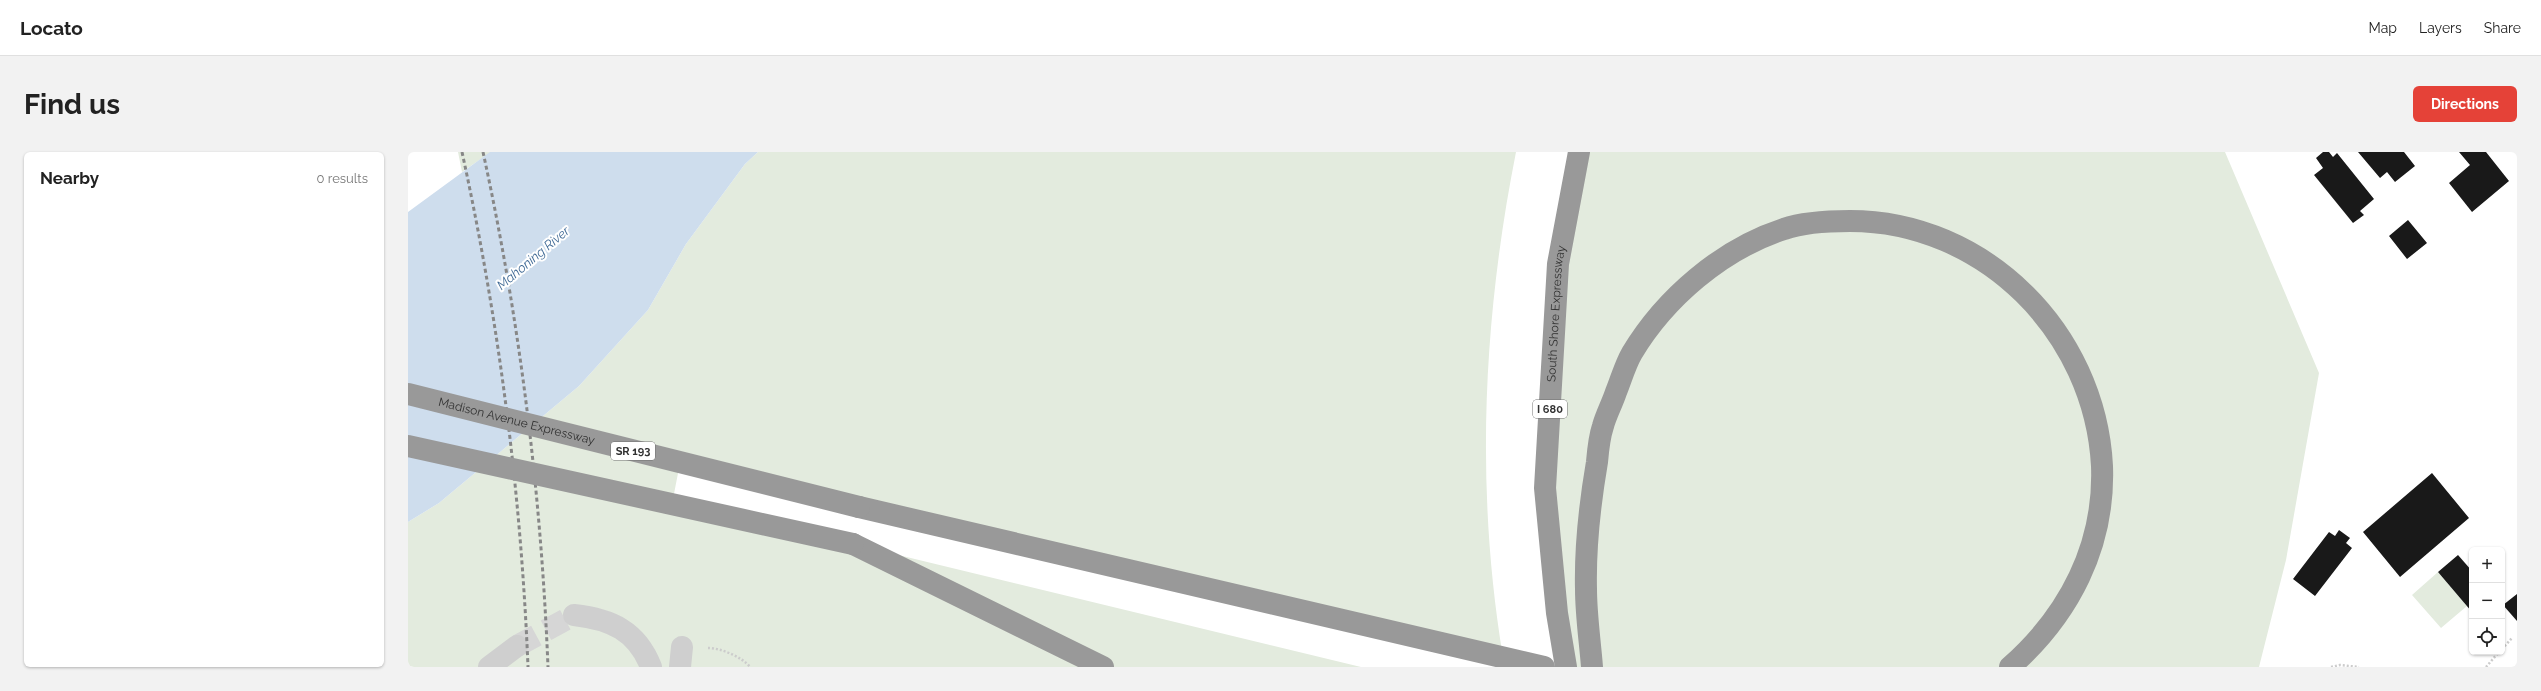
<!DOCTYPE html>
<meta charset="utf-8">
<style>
:root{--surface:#fff;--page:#f2f2f2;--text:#222;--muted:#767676;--line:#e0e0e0;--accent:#e54238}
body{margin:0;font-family:Raleway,sans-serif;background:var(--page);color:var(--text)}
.controls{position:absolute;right:12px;bottom:12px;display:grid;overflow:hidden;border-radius:6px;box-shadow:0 1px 3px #0004}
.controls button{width:36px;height:36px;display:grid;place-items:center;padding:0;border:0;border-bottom:1px solid var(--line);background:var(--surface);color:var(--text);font:20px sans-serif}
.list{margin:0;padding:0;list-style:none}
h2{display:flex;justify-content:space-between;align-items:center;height:52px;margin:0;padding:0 16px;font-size:17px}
h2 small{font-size:13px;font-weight:400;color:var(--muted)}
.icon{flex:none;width:22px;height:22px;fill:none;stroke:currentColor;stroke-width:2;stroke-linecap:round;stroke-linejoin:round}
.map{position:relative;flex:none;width:2109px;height:515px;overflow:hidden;border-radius:6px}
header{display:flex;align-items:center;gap:24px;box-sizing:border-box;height:56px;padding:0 20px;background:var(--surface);border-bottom:1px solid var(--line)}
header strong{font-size:19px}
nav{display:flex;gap:22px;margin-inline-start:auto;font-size:14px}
.intro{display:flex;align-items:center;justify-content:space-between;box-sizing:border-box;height:96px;padding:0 24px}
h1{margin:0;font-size:28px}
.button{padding:10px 18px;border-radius:6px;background:var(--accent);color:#fff;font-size:14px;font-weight:700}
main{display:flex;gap:24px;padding:0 24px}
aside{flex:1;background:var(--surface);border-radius:6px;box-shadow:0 1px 3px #0004}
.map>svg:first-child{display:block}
</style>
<header>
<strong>Locato</strong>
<nav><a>Map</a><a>Layers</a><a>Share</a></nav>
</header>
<div class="intro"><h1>Find us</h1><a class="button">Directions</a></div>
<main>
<aside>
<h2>Nearby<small>0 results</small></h2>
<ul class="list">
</ul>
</aside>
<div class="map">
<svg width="2109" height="515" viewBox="0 0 2109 515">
<rect width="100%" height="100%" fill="#fff"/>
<path fill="#e3ebde" d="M50,0H83L54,20Z
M350,0H1108C1075,166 1067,337 1095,505L272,311L264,352L445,392L953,515H0V370L31,351L171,234L240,158L278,92L337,12Z
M1171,0H1817L1911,221L1878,408L1851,515H1158L1137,336Z
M2030,420L2059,454L2033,476L2004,443Z"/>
<path fill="#cedded" d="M82,0H350L337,12L278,92L240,158L171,234L31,351L0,370V60Z"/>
<path fill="#191919" d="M1915,0H1921L1925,5L1929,1L1966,47L1952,59L1956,63L1945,71L1906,23L1915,16L1908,6Z
M1950,0H1996L2007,14L1987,30L1979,20L1972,26Z
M2051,0H2078L2101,29L2064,60L2041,31L2062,13Z
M2000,68L2019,91L1999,107L1981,84Z
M2024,321L2061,366L1992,425L1955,380Z
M1931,378L1942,386L1938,391L1944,396L1907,444L1885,427L1921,380L1927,384Z
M2050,403L2064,419V460L2030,420Z
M2109,442V469L2095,453Z"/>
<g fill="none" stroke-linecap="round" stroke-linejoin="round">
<path stroke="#d6d6d6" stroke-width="22" stroke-dasharray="22 11" stroke-linecap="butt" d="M109,494L166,463"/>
<path stroke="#ccc" stroke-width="2.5" stroke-dasharray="2 2" stroke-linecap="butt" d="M300,496C313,496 334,505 342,515
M2094,497L2104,486
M1923,515L1932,513L1951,515
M2078,515L2091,500"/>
<path stroke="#cfcfcf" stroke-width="22" d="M166,463C203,467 229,479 243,515
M81,515L109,494
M272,515L274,495"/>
<g stroke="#999" stroke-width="22">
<path d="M451,355L1136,515"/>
<path d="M445,392L695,515"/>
<path id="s1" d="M1158,515L1149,461L1137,336L1150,112L1171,0"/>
<path d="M1184,515C1182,489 1178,463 1178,437C1177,394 1182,351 1189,310C1190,298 1191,286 1195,274C1198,263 1204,252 1208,240C1213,228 1217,213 1224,201C1257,146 1314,97 1376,77C1396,70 1420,69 1442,69C1576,69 1687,180 1694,314C1697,394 1661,463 1602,515"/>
</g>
<path stroke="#878787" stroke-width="3" stroke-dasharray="4 3" stroke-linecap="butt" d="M54,0C91,170 113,341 120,515
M75,0C112,170 133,341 140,515"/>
<g stroke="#999" stroke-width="22">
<path id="s2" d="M0,242L451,355"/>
<path d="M0,294L445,392"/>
</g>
</g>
<g text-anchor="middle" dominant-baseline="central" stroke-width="4" stroke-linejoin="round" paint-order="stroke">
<g fill="#fff" stroke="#707070" stroke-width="1">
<rect x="1125" y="248" width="34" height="18" rx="3"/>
<rect x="203" y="290" width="44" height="18" rx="3"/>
</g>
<g font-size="11" font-weight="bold" fill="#323232">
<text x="1142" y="257">I 680</text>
<text x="225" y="299">SR 193</text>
</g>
<g font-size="12" fill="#323232" stroke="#fff">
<text stroke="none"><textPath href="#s1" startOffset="355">South Shore Expressway</textPath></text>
<text stroke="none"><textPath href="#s2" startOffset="112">Madison Avenue Expressway</textPath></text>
</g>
<g font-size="13" font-style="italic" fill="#3f6995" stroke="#fff">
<text transform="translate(125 106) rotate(-40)">Mahoning River</text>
</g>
</g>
</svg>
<div class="controls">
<button>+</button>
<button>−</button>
<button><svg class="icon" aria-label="locate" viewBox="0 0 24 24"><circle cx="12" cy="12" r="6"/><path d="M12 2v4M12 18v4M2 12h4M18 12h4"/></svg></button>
</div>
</div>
</main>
